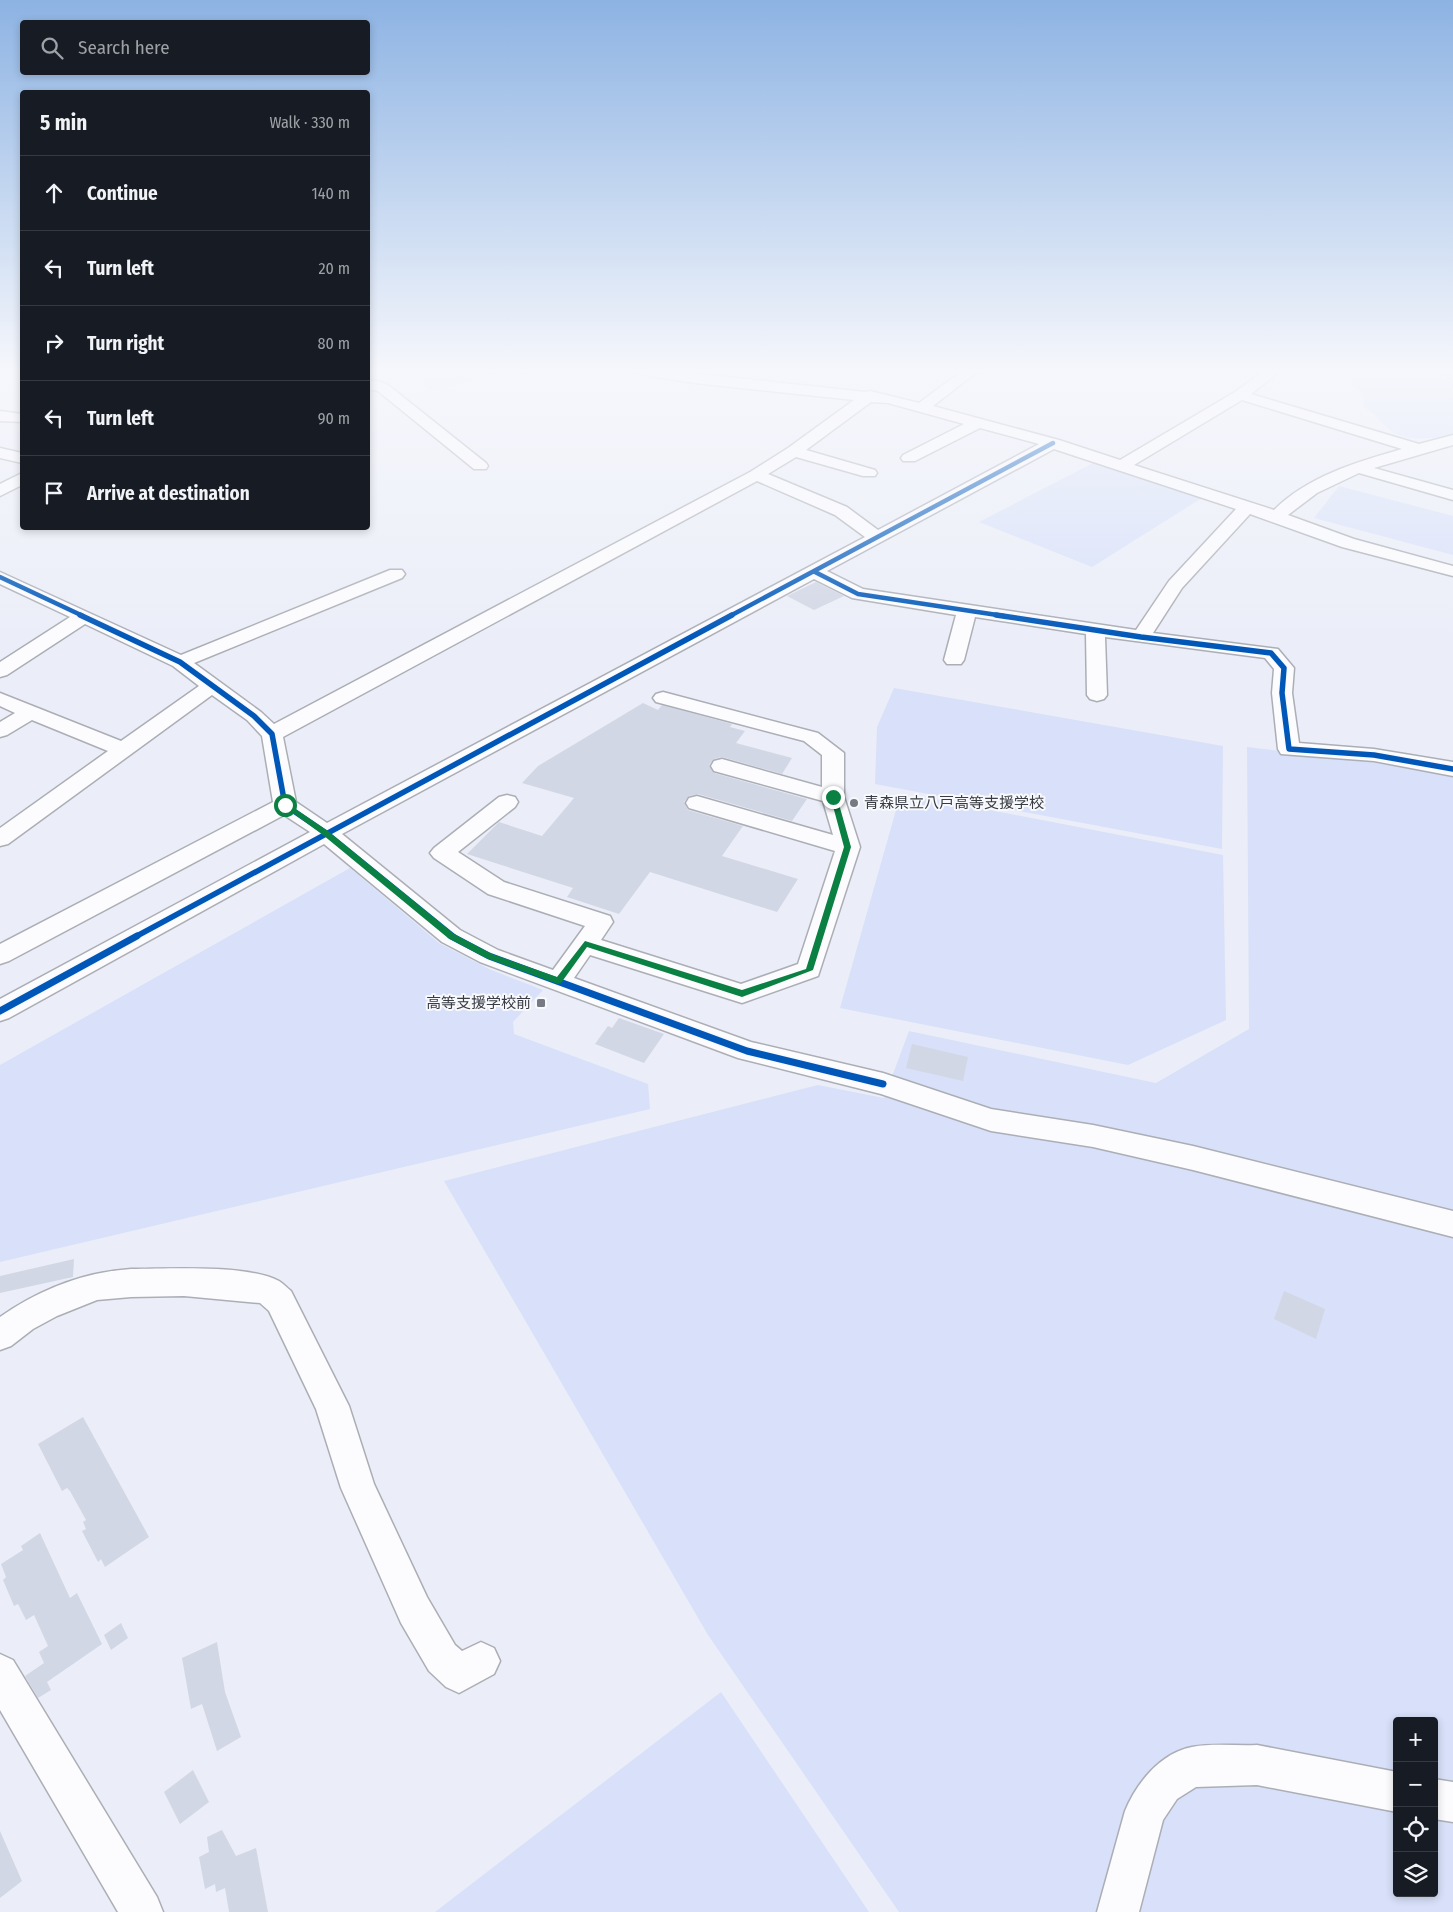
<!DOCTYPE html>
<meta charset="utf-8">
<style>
:root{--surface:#171b24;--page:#242831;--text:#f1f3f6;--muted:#9ea1a6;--line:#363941}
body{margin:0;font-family:"Fira Sans Condensed","Noto Sans JP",sans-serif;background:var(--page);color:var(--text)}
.controls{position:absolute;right:15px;bottom:15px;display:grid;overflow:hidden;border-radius:5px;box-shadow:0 2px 8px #0003}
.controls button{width:45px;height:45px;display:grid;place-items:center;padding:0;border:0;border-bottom:1px solid var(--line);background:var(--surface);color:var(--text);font:25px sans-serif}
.stop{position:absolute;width:15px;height:15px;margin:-11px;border:4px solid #0b8043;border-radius:50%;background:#fff}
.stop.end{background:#0b8043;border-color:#fff;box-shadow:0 1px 5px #0008}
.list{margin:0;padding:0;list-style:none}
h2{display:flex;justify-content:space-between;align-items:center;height:65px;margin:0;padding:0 20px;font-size:21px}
h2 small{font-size:16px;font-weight:400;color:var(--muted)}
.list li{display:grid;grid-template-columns:32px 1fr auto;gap:15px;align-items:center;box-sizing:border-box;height:75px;padding:0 20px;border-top:1px solid var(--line)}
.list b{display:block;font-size:19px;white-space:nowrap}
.list em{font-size:16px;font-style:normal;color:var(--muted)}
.icon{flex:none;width:28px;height:28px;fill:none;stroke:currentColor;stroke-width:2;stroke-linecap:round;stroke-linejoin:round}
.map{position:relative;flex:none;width:1453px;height:1912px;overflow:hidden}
.search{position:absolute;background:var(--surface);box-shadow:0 2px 8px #0003;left:20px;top:20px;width:350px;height:55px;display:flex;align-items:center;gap:12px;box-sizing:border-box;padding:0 18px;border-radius:5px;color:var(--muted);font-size:19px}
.panel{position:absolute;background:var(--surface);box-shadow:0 2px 8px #0003;left:20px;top:90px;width:350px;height:440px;border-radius:5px}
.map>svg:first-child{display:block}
</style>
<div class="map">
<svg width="1453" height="1912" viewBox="0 0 1453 1912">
<rect width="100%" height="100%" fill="#ebeef8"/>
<path fill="#d8e1f9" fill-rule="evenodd" d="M409,371H537L516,377L506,371L430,391Z
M541,371H585L559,382Z
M1333,371H1429L1453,382V434C1432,439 1403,444 1386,426C1376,417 1376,414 1363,407L1364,394Z
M1095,462L1202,498L1092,567L979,522Z
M1339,486L1453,516V555L1314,518Z
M894,688L1223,746L1222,849L875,784L877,727Z
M1247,747L1359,760L1453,776V1912H899L708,1635L444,1181L818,1085L884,1098L909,1031L1156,1083L1249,1029ZM1397,1721H1434V1893H1397Z
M928,798L1223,855L1226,1020L1128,1065L840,1008L896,810Z
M350,868L439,943L489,969L543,990L513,1022L514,1034L648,1084L650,1109L0,1262V1065Z
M721,1692L869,1912H435Z"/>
<path fill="#d2d7e5" d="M816,582L844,596L814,610L787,596Z
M643,703L658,710L662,705L732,724L730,727L745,731L736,743L792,758L782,774L722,757L714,759L709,765L714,773L807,799L792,821L698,794L689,796L684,802L688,810L743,826L722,856L798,879L777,912L650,872L619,914L567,897L573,888L467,854L499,822L542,836L574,798L522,783L538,766Z
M619,1018L664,1034L644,1063L595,1044L608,1026L612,1028Z
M912,1044L968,1057L963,1081L906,1068Z
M74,1259L73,1277L0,1293V1276Z
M1284,1291L1325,1309L1316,1339L1274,1319Z
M83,1417L149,1537L105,1567L101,1559L98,1562L82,1531L86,1529L83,1522L86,1520L70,1491L67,1488L62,1491L38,1444Z
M40,1533L70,1598L77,1593L102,1644L47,1682L51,1690L38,1698L25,1676L44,1663L39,1652L48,1646L34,1615L26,1620L18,1604L14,1606L3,1580L6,1577L1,1564L23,1550L21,1546Z
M121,1623L128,1638L111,1650L104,1635Z
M217,1642L225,1692L241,1737L217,1751L202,1704L191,1709L182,1658Z
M193,1770L209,1802L180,1824L164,1792Z
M222,1830L236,1856L256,1848L268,1912H229L225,1888L216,1892L215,1884L205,1889L199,1857L209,1852L207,1837Z
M0,1831L22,1881L0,1898Z"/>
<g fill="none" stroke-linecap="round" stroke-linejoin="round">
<defs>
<path id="minor" d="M637,371H671L865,392L870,391L919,403L962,371H978L933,406L1059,440L1120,460L1235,392L1264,371H1280L1251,394L1419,444L1453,435V445L1374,468L1453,490V500L1359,473L1317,493L1288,515L1354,539L1453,566V576L1342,547L1250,514L1182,588L1153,633L1278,649L1294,668L1292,693L1299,743L1374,749L1453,762V776L1374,761L1281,754L1278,749L1272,693L1274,669L1265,658L1105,637L1107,695L1104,699L1097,701L1090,699L1087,695L1086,634L975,617L964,660L961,664H947L944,660L956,615L852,598L814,579L342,834L460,930L498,950L553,970L585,926L488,894L434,858L430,853L434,848L499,797L507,795L515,797L518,802L515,807L458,852L504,882L610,916L613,922L601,940L741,984L798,964L835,851L689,808L686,803L689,798L697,796L833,835L823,801L714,771L711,766L714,761L722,759L822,787V755L804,741L656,702L653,698L656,694L663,692L818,733L844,753V797L860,847L818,976L742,1003L590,955L574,978L751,1042L883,1073L991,1109L1093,1125L1193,1146L1453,1211V1237L1193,1170L1093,1147L991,1131L881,1094L738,1058L480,962L442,942L324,844L9,1018L0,1021V999L310,832L284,815L9,961L0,964V944L273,802L262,736L247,720L212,695L8,844L0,846V828L108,751L32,720L7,735L0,737V722L15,713L0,706V693L121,741L199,686L173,666L85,624L7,675L0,677V662L70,617L0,584V572L181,655L390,570H402L405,574L402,578L194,663L261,712L274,724L750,472L788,448L854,400L695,383L644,375ZM1242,400L1402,449C1357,462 1308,476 1274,510L1134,465ZM871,402L888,403L964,424L903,455L901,458L903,461H915L980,428L1039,444L878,530L847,507L768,474L796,457L863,476H875L877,473L875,470L806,450ZM1054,449L1236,509L1169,581L1136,630L863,589L827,571ZM757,481L835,515L865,537L327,823L296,802L283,737Z
M368,381H378L388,385L486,463L488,466L486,469H474L378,391L368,389Z
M0,411L22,414V422L0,421Z
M0,448L22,453V463L0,458Z
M22,473V485L0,496V484Z
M131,1269C169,1269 246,1264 279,1281C284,1284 287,1288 291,1291L349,1406L374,1484L427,1597L455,1645L462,1651L481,1642L494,1648L500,1661L494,1674L459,1693L446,1687L429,1671L401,1623L341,1488L316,1409L269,1311L260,1303L184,1296L131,1297L97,1300L57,1316L33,1329L11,1346L0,1350V1317C39,1290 83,1272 131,1269Z
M0,1654L13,1660L157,1897L163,1912H118L0,1710Z
M1257,1745L1397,1772V1812L1257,1785L1196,1787L1177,1799L1163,1820L1139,1912H1097L1125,1811C1136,1784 1160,1753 1192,1747C1212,1743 1236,1746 1257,1745Z
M1434,1779L1453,1782V1822L1434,1819Z"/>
</defs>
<use href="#minor" stroke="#abaeb5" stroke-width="3"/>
<use href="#minor" fill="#fcfcfe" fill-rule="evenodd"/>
<defs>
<path id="rail" d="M1436,371L1453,379"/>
</defs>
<use href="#rail" stroke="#c6c7c9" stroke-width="4"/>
<use href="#rail" stroke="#f7f9fd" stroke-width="2.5" stroke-dasharray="8" stroke-linecap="butt"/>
<defs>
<path id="cycleway-far2" d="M815,572L858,594L1004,616
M0,577L83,616
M730,616L1053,443"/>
<path id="cycleway-far1" d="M80,615L180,662L254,716L272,734L285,805L326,833L454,937
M996,615L1141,637L1271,653L1284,668L1282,693L1289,749L1374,755L1453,769
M135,937L732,615"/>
<path id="cycleway" d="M451,936L489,956L747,1051L883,1084
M0,1011L137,936"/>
</defs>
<use href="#cycleway-far2" stroke="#f7f9fd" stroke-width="6"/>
<use href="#cycleway-far1" stroke="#f7f9fd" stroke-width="8"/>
<use href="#cycleway" stroke="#f7f9fd" stroke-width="10"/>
<use href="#cycleway-far2" stroke="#0057b8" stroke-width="4.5"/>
<use href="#cycleway-far1" stroke="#0057b8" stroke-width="5.5"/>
<use href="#cycleway" stroke="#0057b8" stroke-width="7"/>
</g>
<linearGradient id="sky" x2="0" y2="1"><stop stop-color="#8db3e3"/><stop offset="0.58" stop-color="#f6f7fc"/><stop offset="1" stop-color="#f6f7fc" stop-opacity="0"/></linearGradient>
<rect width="1453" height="639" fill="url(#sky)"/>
<path fill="#0b8043" d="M830,795L837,797L851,847L813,970L742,997L587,947L561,983L558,984L486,958L448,938L323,835L282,805L288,804L328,831L454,934L492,954L557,977L585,941L742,990L806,969L844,847Z"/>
<g fill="#777a82" stroke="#f7f9fd" stroke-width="2">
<circle cx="854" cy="803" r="5"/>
<rect x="536" y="998" width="10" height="10" rx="2.5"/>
</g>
<g text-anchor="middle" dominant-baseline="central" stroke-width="4" stroke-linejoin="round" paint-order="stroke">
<g font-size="15" fill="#393c43" stroke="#f7f9fd" text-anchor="start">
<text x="864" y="803">青森県立八戸高等支援学校</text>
<text x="531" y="1003" text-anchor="end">高等支援学校前</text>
</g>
</g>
</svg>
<div class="controls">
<button>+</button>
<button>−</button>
<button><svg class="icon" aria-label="locate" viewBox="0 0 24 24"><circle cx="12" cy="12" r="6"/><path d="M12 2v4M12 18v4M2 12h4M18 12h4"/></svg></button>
<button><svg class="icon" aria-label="layers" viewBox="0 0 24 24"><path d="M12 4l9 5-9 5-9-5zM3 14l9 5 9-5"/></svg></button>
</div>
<div class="stop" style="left:285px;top:805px"></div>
<div class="stop end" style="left:833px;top:797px"></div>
<div class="search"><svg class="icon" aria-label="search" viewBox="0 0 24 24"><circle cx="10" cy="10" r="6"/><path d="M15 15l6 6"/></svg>Search here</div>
<section class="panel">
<h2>5 min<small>Walk · 330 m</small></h2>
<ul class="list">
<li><svg class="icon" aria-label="ahead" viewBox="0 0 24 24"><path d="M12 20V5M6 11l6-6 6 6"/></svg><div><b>Continue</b></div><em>140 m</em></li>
<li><svg class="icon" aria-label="left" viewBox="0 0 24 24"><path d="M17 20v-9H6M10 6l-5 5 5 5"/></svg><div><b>Turn left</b></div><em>20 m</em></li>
<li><svg class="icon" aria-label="right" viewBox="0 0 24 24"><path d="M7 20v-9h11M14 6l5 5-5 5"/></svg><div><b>Turn right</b></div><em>80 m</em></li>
<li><svg class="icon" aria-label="left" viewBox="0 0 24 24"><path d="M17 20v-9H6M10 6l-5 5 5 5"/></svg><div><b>Turn left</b></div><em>90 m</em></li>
<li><svg class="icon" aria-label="arrive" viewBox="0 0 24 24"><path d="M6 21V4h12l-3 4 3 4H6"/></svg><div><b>Arrive at destination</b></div></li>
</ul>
</section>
</div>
